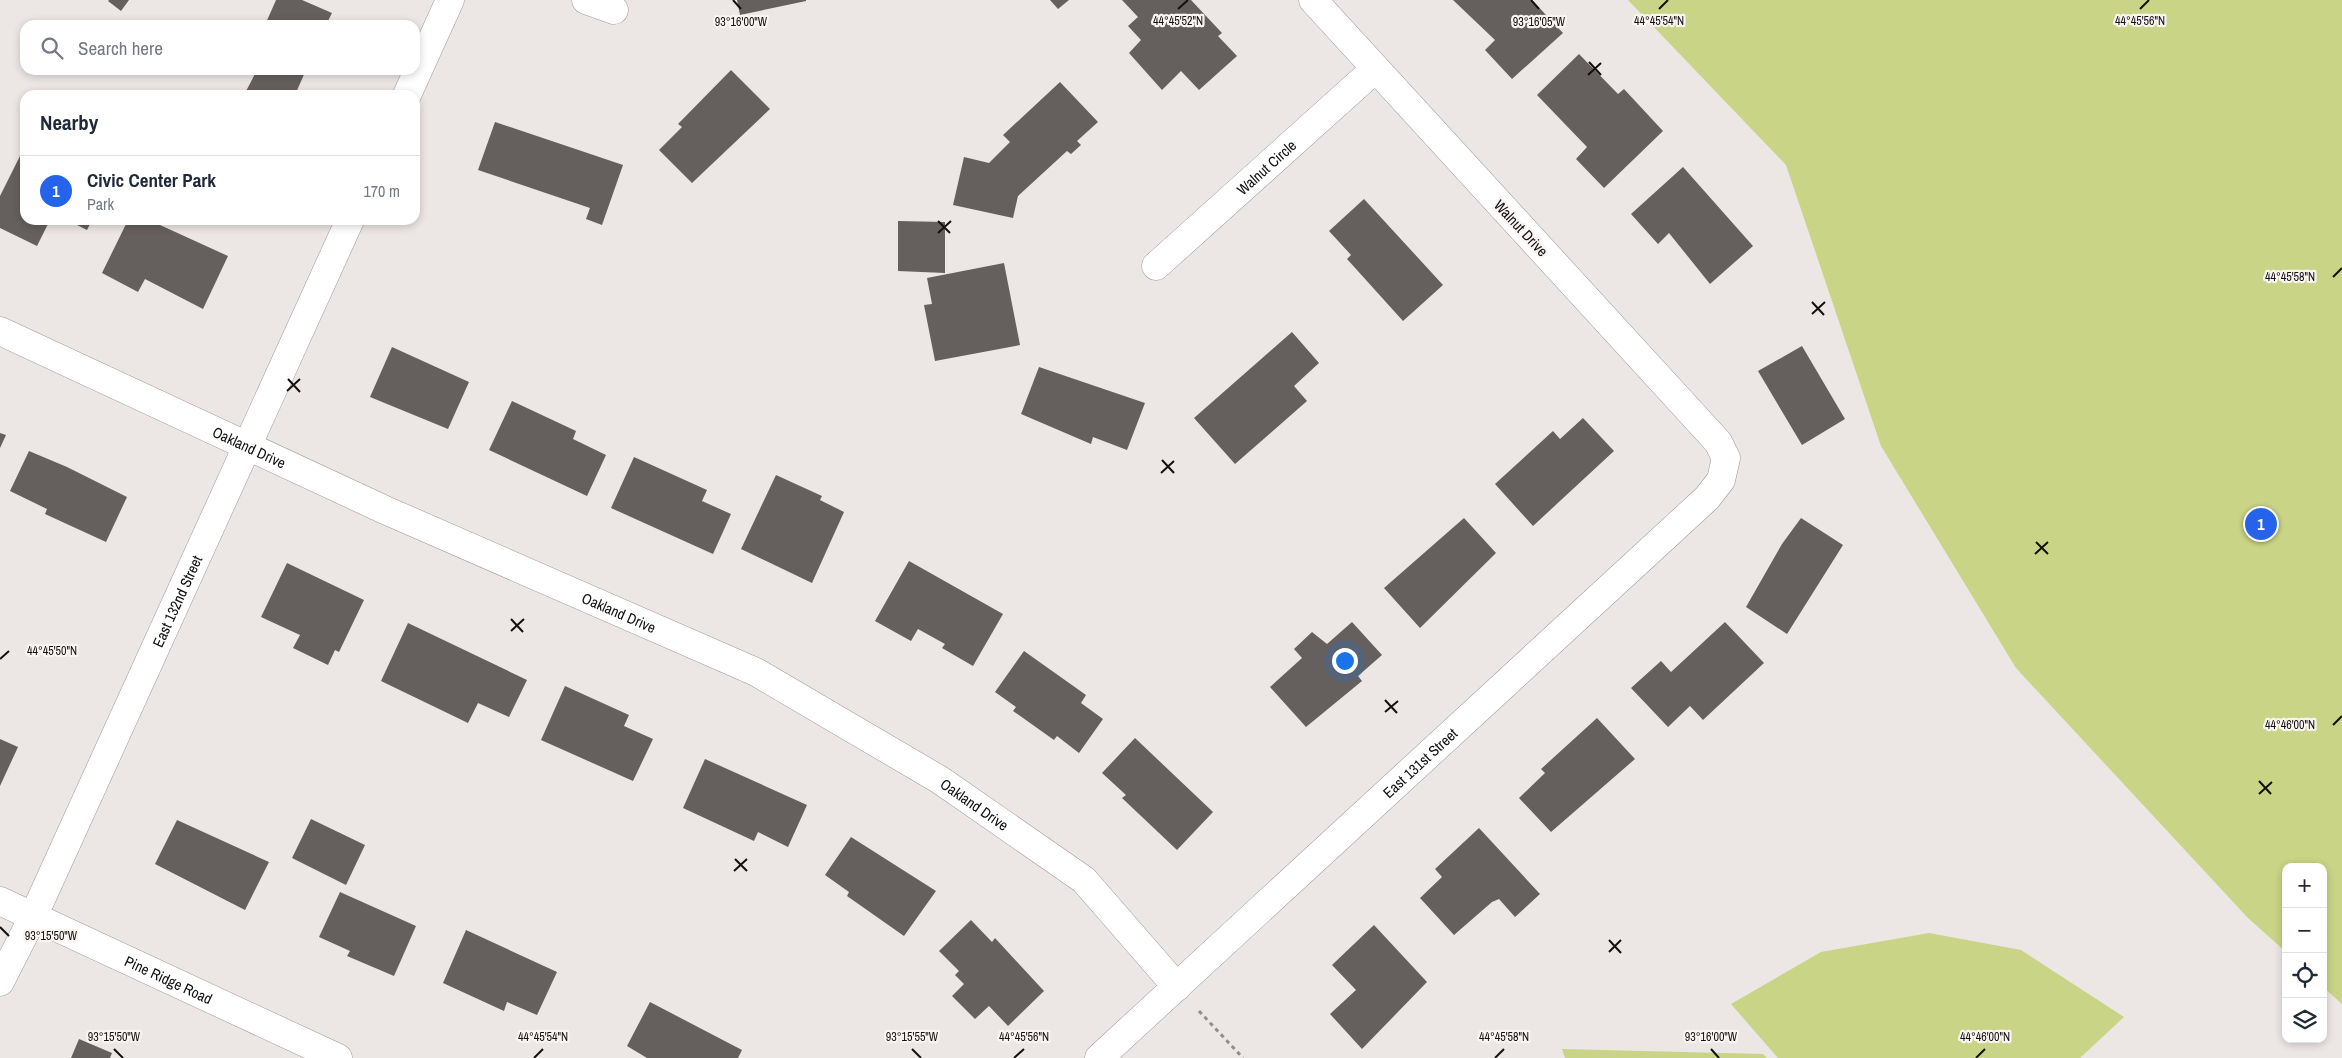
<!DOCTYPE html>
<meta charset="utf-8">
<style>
:root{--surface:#fff;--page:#f2f2f3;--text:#1f2937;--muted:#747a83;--line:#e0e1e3;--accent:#2563eb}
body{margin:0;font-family:"Archivo Narrow",sans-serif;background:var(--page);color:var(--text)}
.controls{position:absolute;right:15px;bottom:15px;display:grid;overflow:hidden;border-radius:10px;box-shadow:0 2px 8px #0003}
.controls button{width:45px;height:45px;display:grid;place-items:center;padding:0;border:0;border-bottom:1px solid var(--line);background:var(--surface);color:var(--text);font:25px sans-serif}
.you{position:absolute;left:1344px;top:660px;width:18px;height:18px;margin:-12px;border:4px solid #fff;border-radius:50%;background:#1a73e8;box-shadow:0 0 0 8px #1a73e833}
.badge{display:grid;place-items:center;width:32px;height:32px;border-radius:50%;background:var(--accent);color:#fff;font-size:16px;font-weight:700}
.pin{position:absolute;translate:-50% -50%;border:2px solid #fff;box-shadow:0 1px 5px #0006}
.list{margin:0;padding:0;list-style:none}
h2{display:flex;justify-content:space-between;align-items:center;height:65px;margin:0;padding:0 20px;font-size:21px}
h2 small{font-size:16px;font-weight:400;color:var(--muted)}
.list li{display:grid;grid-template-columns:32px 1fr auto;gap:15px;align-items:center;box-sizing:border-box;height:70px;padding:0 20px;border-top:1px solid var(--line)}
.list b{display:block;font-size:19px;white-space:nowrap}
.list p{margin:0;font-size:16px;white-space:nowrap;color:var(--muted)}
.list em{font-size:16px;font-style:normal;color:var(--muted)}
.icon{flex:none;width:28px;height:28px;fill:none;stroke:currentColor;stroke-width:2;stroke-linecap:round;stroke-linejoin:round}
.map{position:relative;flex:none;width:2342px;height:1058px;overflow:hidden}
.search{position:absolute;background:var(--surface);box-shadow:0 2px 8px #0003;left:20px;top:20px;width:400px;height:55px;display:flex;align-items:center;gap:12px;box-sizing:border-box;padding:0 18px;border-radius:15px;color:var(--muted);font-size:19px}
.panel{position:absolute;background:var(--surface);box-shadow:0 2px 8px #0003;left:20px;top:90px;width:400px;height:135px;border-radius:15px}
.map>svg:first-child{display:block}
</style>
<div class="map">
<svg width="2342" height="1058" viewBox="0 0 2342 1058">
<rect width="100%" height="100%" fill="#ece6e4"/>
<path fill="#c9d486" d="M1628,0H2342V1004L2323,987V867H2286V952L2248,918L2016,668L1881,446L1786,165Z
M1929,933L2021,950L2124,1017L2080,1058H1778L1731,1004L1821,952Z
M1562,1049L1763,1054L1767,1058H1565Z"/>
<path fill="#65605e" d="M109,0H129L121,11L108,1Z
M276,0H302L332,13L326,25H265Z
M737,0H806V1L740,15Z
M1050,0H1069L1058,9Z
M1122,0H1191L1222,33L1218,36L1237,56L1199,90L1181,71L1162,90L1129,53L1141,40L1128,26L1138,17Z
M1453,0H1532L1563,33L1512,79L1485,50L1495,40Z
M1579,54L1618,94L1624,89L1663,131L1604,188L1576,159L1587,147L1537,95Z
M257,70H306L295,95H244Z
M731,70L770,109L692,183L659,150L682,127L678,124Z
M1060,82L1098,122L1077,141L1081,145L1071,154L1067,151L1018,196L1013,218L953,205L964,157L989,163L1010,142L1003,135Z
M495,122L623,165L602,225L586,219L590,208L478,170Z
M23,150L25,151V220H50L37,246L0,228V196Z
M1683,167L1753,246L1710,284L1669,233L1658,244L1631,214Z
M1364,199L1443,285L1403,321L1347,259L1351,255L1329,231Z
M67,220H92L87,230Z
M128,220H149L228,256L203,309L145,279L138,292L102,273Z
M898,221L945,222V273L898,271Z
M1004,263L1020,345L935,361L924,305L932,304L927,278Z
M1292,332L1319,363L1294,386L1307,401L1235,464L1194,418Z
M1802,346L1845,419L1802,445L1758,371Z
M392,347L469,382L448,429L370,397Z
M1039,367L1145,403L1127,450L1093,437L1091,444L1021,414Z
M512,401L576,431L573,439L606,455L587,496L489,450Z
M1583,418L1614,451L1533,526L1495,484L1553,431L1560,439Z
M0,433L6,435L0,448Z
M29,451L67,467L127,497L106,542L45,514L47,509L10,491Z
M634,457L707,490L702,501L731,514L713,554L611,508Z
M776,475L822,496L820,500L844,512L812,583L741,549Z
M1464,518L1496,553L1420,628L1384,588Z
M1801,518L1843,545L1787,634L1746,607L1782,544Z
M909,561L1003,614L973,666L942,648L945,644L918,629L911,641L875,621Z
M287,563L364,600L339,652L335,650L328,665L293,648L300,635L261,617Z
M1352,622L1382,655L1358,676L1362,681L1306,727L1270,687L1302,658L1294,649L1312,632L1327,644Z
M1725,622L1764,663L1703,720L1690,706L1668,727L1631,688L1661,661L1671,672Z
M408,623L527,680L509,717L478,703L468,723L381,681Z
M1024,651L1086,695L1081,703L1103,719L1079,753L1057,736L1054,740L1013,711L1016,707L995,692Z
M565,686L629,715L624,726L653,739L633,781L541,740Z
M1597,718L1635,759L1551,832L1519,798L1545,773L1541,769Z
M1135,738L1213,812L1177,850L1122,798L1126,795L1102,773Z
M0,739L18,747L0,786Z
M705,759L807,805L788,847L758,832L754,841L683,808Z
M311,819L365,845L346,885L292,858Z
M177,820L269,862L245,910L155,864Z
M1479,828L1540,894L1515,917L1499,899L1492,902L1454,935L1420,898L1442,877L1435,869Z
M851,837L936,891L904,936L847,896L849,892L825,875Z
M340,892L416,926L394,976L347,956L350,951L319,937Z
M971,920L992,942L995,938L1044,991L1008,1026L989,1006L975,1019L952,996L964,984L955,975L959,971L939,951Z
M1374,925L1427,982L1362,1049L1330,1014L1356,990L1332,965Z
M466,930L557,972L537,1015L507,1002L504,1011L443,983Z
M650,1002L742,1050L738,1058H647L627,1046Z
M79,1039L112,1053L110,1058H71Z"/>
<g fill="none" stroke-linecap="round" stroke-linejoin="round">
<defs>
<g id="minor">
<path d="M586,0L614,10"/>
<path d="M407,95L450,0"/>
<path id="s1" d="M1156,266L1375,69"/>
<path id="s2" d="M0,331L385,510L756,672L940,780L1084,880L1177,987"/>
<path id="s3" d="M0,901L338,1058"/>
<path id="s4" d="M0,982L33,917L350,220"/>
<path id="s5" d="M1099,1058L1707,498L1721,480L1726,458L1718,442L1313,0"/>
</g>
</defs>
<use href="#minor" stroke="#9f9a98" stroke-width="29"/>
<path stroke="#938e8d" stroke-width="3" stroke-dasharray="4 4" stroke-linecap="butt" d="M1199,1011L1243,1058"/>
<use href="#minor" stroke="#fff" stroke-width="28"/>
</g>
<path fill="none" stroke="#131110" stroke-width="2" d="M733,0L741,9M1531,0L1539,9M1178,9L1188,0M1659,9L1668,0M2140,9L2149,0M1589,62L1601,75M1588,75L1601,63M938,221L950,233M938,233L951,221M2333,277L2342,268M1812,302L1824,315M1812,314L1825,302M288,379L300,392M287,391L300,379M1162,460L1174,473M1161,473L1174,461M2036,542L2048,554M2035,554L2048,542M511,619L523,632M511,631L524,619M0,659L9,651M1385,700L1397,713M1385,712L1398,701M2333,725L2342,716M2259,781L2271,794M2259,794L2272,782M735,859L747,871M734,871L747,859M0,927L9,936M1609,940L1621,953M1609,952L1621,940M114,1049L123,1058M912,1049L921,1058M1711,1049L1719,1058M534,1058L543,1049M1014,1058L1024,1049M1495,1058L1504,1049M1976,1058L1985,1049"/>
<g text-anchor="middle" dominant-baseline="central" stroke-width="4.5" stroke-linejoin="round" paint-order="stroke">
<g font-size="15" fill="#131110" stroke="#f9f4f2">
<text stroke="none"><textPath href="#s1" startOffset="148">Walnut Circle</textPath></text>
<text transform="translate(1521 228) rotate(47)">Walnut Drive</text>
<text stroke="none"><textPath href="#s2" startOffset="275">Oakland Drive</textPath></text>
<text stroke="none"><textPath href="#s4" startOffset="420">East 132nd Street</textPath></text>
<text stroke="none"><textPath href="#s2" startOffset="680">Oakland Drive</textPath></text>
<text stroke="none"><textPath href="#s5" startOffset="436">East 131st Street</textPath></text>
<text stroke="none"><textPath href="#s2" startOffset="1085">Oakland Drive</textPath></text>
<text stroke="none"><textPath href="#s3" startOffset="186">Pine Ridge Road</textPath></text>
</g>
</g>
<g font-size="12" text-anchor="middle" fill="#131110" stroke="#f9f4f2" stroke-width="4.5" stroke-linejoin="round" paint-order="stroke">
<text x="1178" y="25">44°45'52"N</text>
<text x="1659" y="25">44°45'54"N</text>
<text x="2140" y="25">44°45'56"N</text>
<text x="741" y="26">93°16'00"W</text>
<text x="1539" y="26">93°16'05"W</text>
<text x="2290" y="281">44°45'58"N</text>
<text x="52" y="655">44°45'50"N</text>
<text x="2290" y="729">44°46'00"N</text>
<text x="51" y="940">93°15'50"W</text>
<text x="114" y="1041">93°15'50"W</text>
<text x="912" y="1041">93°15'55"W</text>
<text x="1711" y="1041">93°16'00"W</text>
<text x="543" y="1041">44°45'54"N</text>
<text x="1024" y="1041">44°45'56"N</text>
<text x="1504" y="1041">44°45'58"N</text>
<text x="1985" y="1041">44°46'00"N</text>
</g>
</svg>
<div class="controls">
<button>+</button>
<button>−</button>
<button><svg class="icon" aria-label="locate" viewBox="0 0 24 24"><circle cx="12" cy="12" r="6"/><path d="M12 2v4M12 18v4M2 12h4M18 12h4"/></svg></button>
<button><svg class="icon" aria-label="layers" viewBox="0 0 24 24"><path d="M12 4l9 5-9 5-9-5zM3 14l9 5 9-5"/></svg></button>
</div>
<div class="you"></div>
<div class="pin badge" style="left:2261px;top:524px">1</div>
<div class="search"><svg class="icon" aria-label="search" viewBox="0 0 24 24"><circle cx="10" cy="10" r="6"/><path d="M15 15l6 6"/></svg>Search here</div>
<section class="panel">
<h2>Nearby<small></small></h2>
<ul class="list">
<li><span class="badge">1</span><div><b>Civic Center Park</b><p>Park</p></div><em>170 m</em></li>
</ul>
</section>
</div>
